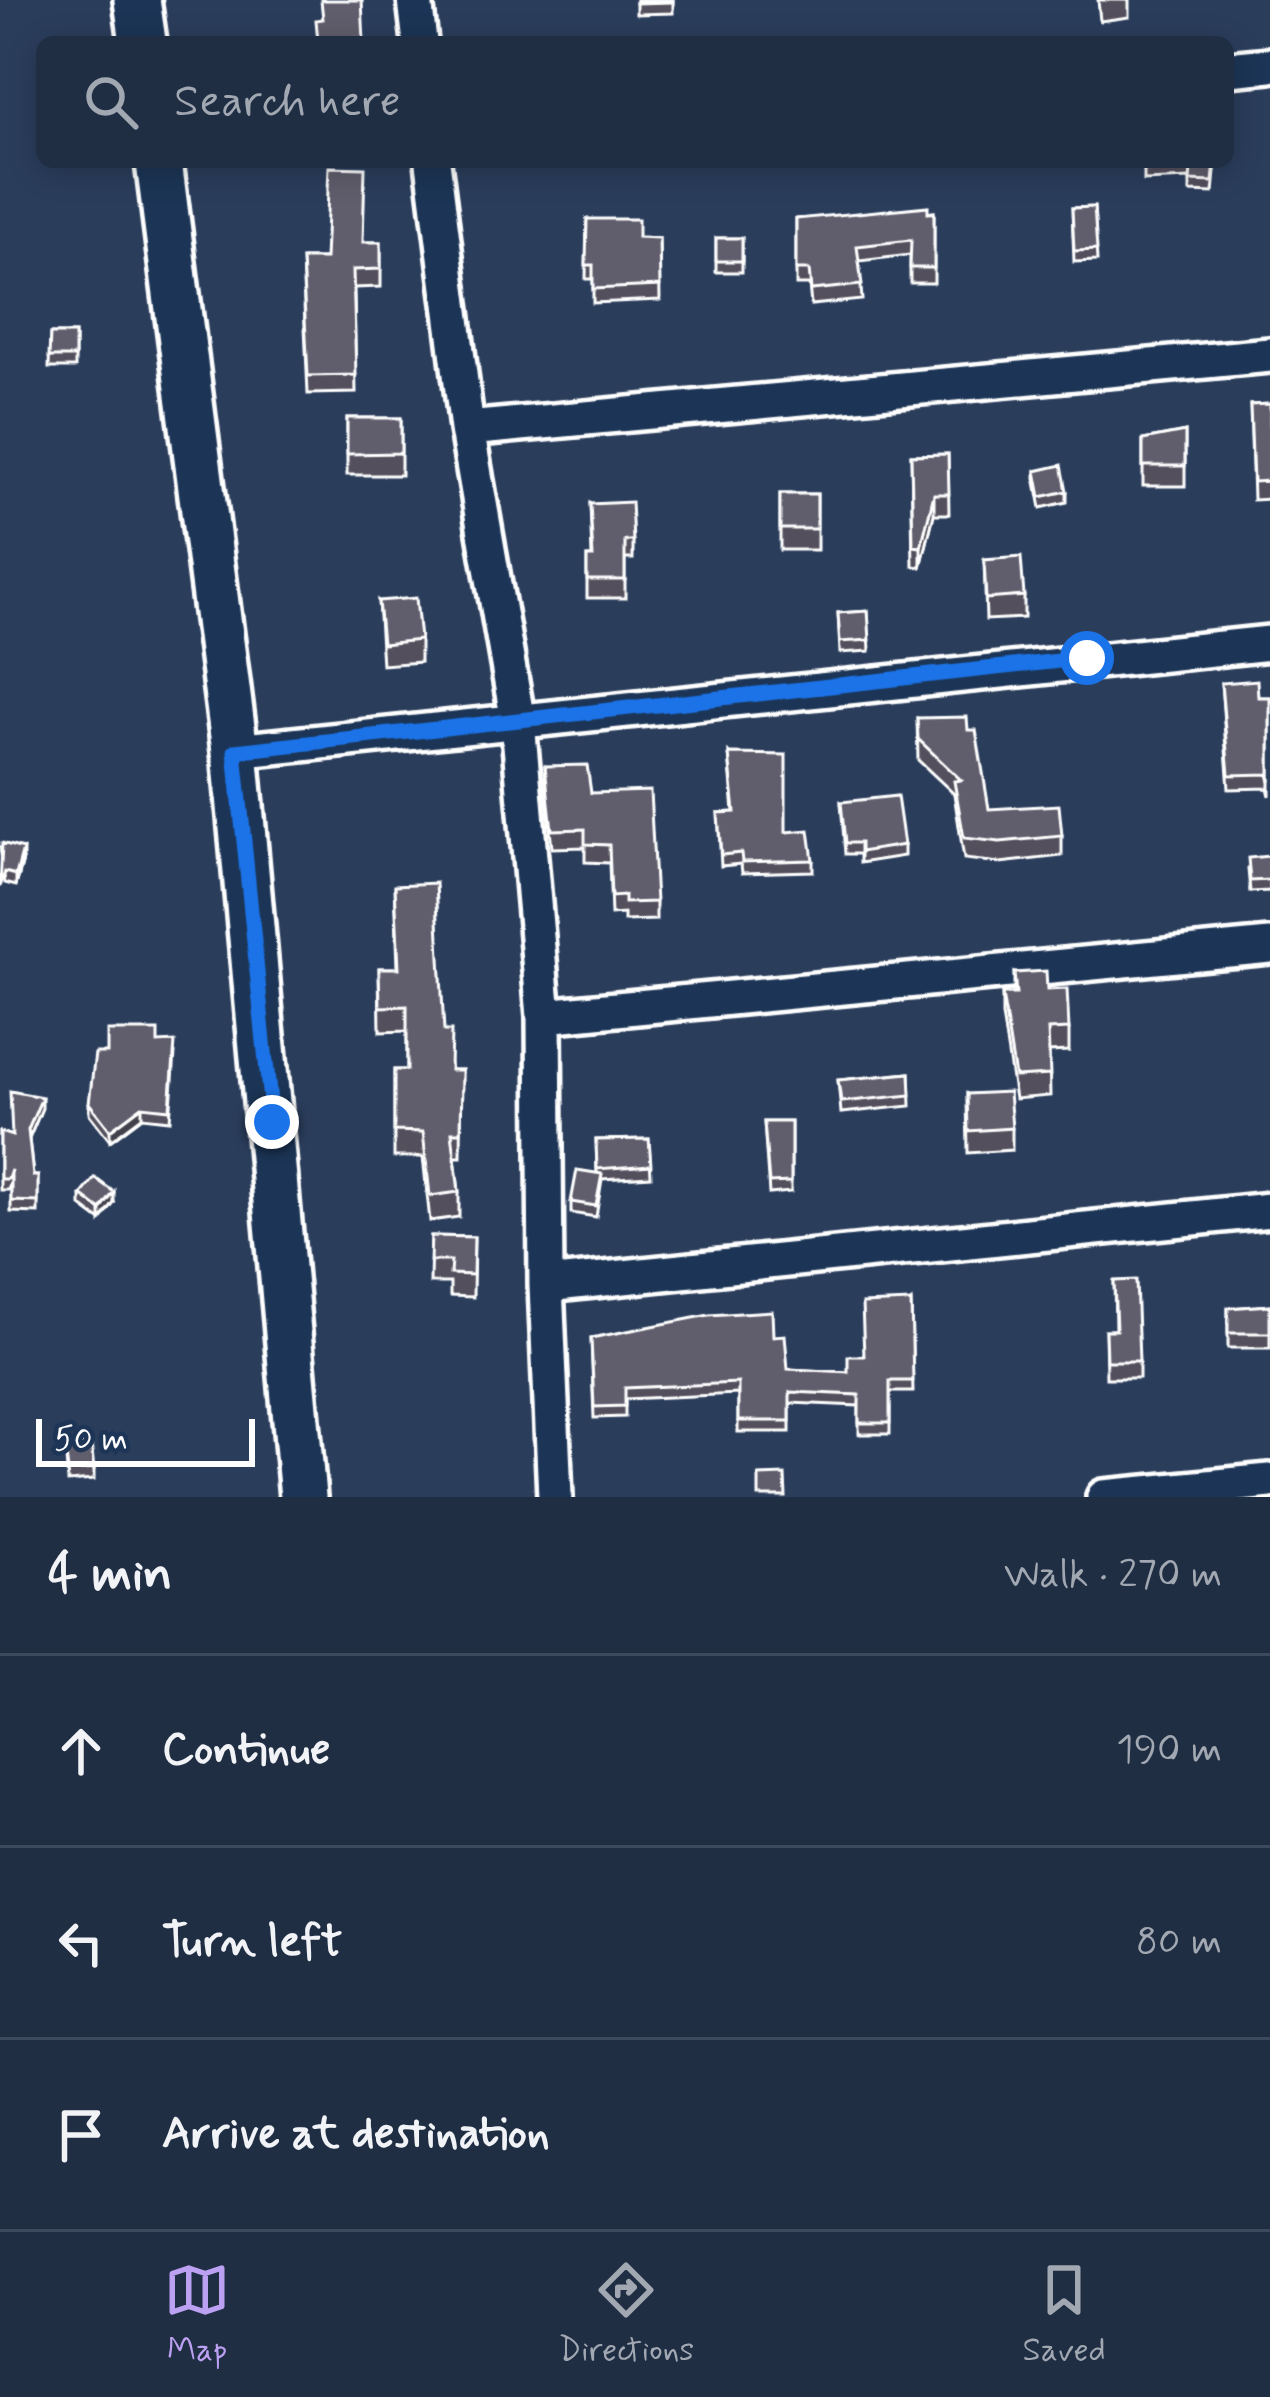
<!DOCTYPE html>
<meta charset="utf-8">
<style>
:root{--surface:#202e44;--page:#2d3a4f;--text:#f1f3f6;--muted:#a2a8b2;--line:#3d4a5d;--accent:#bca0f2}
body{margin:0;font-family:Mynerve,sans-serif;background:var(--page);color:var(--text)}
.scale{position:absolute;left:36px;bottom:30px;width:219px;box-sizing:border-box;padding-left:12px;border:6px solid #fff;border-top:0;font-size:33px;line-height:42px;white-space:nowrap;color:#fff;-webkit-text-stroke:9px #1d3557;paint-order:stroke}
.stop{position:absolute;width:36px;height:36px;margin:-27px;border:9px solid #1a73e8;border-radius:50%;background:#fff}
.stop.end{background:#1a73e8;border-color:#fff;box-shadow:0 3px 12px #0008}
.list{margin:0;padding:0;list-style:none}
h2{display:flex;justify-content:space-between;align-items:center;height:156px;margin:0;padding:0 48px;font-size:51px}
h2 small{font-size:39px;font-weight:400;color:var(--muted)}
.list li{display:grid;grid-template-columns:78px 1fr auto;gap:36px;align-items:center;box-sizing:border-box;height:192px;padding:0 48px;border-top:3px solid var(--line)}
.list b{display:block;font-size:45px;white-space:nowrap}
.list em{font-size:39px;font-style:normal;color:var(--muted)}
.icon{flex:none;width:66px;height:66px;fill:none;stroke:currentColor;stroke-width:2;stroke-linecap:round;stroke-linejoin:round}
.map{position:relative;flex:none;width:1270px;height:1497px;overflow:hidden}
.search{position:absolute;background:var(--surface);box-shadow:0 6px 30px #0003;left:36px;right:36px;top:36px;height:132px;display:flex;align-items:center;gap:30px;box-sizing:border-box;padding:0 42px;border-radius:18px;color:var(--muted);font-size:45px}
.sheet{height:732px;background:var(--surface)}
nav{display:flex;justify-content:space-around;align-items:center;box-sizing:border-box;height:168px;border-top:3px solid var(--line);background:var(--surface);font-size:33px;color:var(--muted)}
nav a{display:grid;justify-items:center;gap:6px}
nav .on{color:var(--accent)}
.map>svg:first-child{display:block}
</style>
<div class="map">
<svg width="1270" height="1497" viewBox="0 0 1270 1497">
<rect width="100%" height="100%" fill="#2a3d5b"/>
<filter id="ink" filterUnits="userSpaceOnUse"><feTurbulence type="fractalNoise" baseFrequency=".00833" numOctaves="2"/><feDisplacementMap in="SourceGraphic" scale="24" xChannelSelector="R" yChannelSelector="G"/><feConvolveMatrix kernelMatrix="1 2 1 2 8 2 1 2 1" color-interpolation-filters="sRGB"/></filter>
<g filter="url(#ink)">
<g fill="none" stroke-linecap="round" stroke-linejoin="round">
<defs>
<path id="street" d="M415,0L420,42
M1228,69L1270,65
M433,162L467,429L518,722L544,1016L546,1285L555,1497
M467,429L1270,355
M235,751L1270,643
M544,1016L1270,946
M546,1285L1270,1210
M1104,1497L1270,1481"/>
<path id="secondary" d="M137,0L143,42
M159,162L235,751L303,1497"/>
</defs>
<use href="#street" stroke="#fff" stroke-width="42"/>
<use href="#secondary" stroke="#fff" stroke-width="54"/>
<use href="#street" stroke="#1d3557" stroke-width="33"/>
<use href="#secondary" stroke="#1d3557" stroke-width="45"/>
</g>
<path fill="#53505d" stroke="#fff" stroke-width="3" d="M636,0H673V13L636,14Z
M1098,0H1129V17L1100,21Z
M1144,162H1216L1213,193L1190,192V179L1144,181Z
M1094,207L1097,261L1074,262L1072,208Z
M934,212V283H910V255L859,261L862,300L811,305L809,285H796V219Z
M587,219L638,237L659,238L660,300L593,303V279H586Z
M716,238H742V272H716Z
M363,242H381V287L354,288L356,393L308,394L302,259H325Z
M50,334H75V368H49Z
M1270,404V499L1253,500L1250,405Z
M347,418H401V475H347Z
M1185,432V486H1143V440Z
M948,454L949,514H934L921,567L913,566L911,455Z
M1036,471L1067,491V502L1041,508L1036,482Z
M780,494H817V550H780Z
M590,504L633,541V559H625V598H587V557H592Z
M984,560L1024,596V618L986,620Z
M378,601L420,640V662L382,665Z
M868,611L870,651L840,653L838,613Z
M1221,683L1258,697H1270V796L1268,788L1229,789Z
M917,718L968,730L989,809L1062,836V856L1000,863L964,859L954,794L918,760Z
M729,754L786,832L813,860V871L742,873L741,864L721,866L718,813L734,812Z
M545,766L591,793L656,902V920L624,921V914L611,915L609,863L585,862V847L552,848L545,784Z
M841,802L904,845V856L860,863V854H845Z
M0,847L23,860L16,886L5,883Z
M1270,856V891L1250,892L1248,869Z
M395,885L444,1031L451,1070H462L461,1157H455L459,1192V1217L430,1221L423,1157H394V1070H407V1031L380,1032L379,968H398Z
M1014,973L1047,990L1069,1029V1051L1049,1052L1050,1096L1015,1099L1002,1016V994H1014Z
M158,1043L175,1053L170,1120L142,1117L110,1141L89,1114V1103Z
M910,1073L911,1106L841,1113L838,1080Z
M967,1094L1012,1128V1150L968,1153Z
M42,1108L29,1139L33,1176H38V1213L11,1212V1182L8,1190H0V1132L12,1136Z
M764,1122H791V1192L769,1194Z
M649,1139L651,1176L602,1179L596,1217L571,1213V1202L597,1173L596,1140Z
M81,1195L114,1203L101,1221L81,1206Z
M431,1236L474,1237L473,1297L450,1296V1283H430Z
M1114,1281L1139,1361V1378H1106L1105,1330H1115Z
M911,1302L913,1392H890V1434H859V1406L790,1403V1432H738V1394L625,1399V1417L594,1418L591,1338L773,1336L788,1369L848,1372Z
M1270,1305V1348H1228V1308Z
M65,1447L94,1469V1480L68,1482Z"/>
<path fill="#43414c" stroke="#fff" stroke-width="3" d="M934,494V514L921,567V547Z
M23,849V860L16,886V875Z
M42,1097V1108L28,1141V1130Z
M142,1106V1117L110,1141V1130Z
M114,1192V1203L101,1221V1210Z"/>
<path fill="#605d6c" stroke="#fff" stroke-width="3" d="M321,0H362L364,42H318L316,20L323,19Z
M636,0H673V2L636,3Z
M1144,162H1215L1213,182L1190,181L1191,168L1144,170Z
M329,167L365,168L363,242H381V269L353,270L356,375L308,376L302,259H325Z
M928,206V213L934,212V268H910L911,240L857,246L862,285L811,290L809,270H796V219Z
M1094,207L1097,250L1074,251L1072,208Z
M587,219H638V237L659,238L660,286L593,289V265H586Z
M716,238H742V261H716Z
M50,334H75V357H49Z
M1270,404V481L1253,482L1250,405Z
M347,418H401V453L347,454Z
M1185,432V466H1143V440Z
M948,454L949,494H934L921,547L913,546L911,455Z
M1062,465L1067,491L1041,497L1036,471Z
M780,494H817V529H780Z
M631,502L633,541H625V580H587V557H593L590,504Z
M1021,557L1024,596L986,599L984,560Z
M416,598L420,640L382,644L378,601Z
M868,611L870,640L840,642L838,613Z
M1257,680L1258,697H1270V782L1268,774L1229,775L1221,683Z
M967,717L968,730H976L989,809L1059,805L1062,836L1000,842L964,838L954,781L961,780L918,739L917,718Z
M729,754L786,755V832L809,830L813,860L742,862L741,853L721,855L718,813L735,812Z
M587,765L591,793L650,791L656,902L624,903V896L611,897L609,845L585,844V829L552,830L545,766Z
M897,796L904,845L860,852V843H845L841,802Z
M2,843L23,849L16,875L5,872L0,887Z
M1270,856V880L1250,881L1248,858Z
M436,883L444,1031H451L450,1070H462L461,1132H452L459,1192L430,1196L423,1132L394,1131V1070H407V1006L380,1007L379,968H399L395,885Z
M1046,971L1047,990L1067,989L1069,1029L1048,1030L1050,1075L1015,1077L1002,994H1016L1014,973Z
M107,1031H158V1043L175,1042L170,1109L142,1106L110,1130L89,1103L95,1053H107Z
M910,1073L911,1095L841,1102L838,1080Z
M10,1091L42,1097L28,1130L33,1176H38V1202L11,1201V1170L8,1179H0V1132L12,1136Z
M1009,1092L1012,1128L968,1131L967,1094Z
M764,1122H791V1182L769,1183Z
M649,1139L651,1165L597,1169L596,1140Z
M577,1170L602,1174L596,1206L571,1202Z
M95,1178L114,1192L101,1210L81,1195Z
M431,1236L474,1237L473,1275L450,1274L451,1261H430Z
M1136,1280L1139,1361H1106L1105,1330H1116L1114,1281Z
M911,1302L913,1381H890V1423H859V1395L790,1392V1421H738V1383L625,1388V1406L594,1407L591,1338L709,1315L772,1311L773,1336L785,1335L788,1369L848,1372V1356H864L862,1304Z
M1270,1305V1333H1228V1308Z
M91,1444L94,1469L68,1471L65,1447Z
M785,1475L786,1497H759V1476Z"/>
</g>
<g fill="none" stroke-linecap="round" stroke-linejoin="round" filter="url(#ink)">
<path stroke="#1a73e8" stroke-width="15" d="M272,1122L235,751L1087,658"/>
</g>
</svg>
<div class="scale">50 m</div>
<div class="stop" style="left:1087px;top:658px"></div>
<div class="stop end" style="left:272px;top:1122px"></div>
<div class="search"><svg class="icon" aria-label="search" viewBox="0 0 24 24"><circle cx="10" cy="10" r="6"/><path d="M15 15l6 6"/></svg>Search here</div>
</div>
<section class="sheet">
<h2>4 min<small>Walk · 270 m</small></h2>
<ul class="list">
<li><svg class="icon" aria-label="ahead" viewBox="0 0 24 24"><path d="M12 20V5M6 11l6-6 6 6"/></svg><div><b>Continue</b></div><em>190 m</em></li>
<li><svg class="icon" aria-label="left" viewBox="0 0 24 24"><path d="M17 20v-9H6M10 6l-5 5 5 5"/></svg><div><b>Turn left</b></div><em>80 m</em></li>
<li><svg class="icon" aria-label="arrive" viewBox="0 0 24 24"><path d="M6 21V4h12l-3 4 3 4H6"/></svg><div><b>Arrive at destination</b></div></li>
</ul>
</section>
<nav>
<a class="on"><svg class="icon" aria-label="map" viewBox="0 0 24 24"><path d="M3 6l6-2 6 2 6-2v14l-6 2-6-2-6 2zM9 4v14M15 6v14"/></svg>Map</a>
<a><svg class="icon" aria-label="directions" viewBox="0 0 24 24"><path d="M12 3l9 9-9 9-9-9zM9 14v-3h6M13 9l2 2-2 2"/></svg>Directions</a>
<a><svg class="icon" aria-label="saved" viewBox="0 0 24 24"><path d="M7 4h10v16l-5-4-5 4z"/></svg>Saved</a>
</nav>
